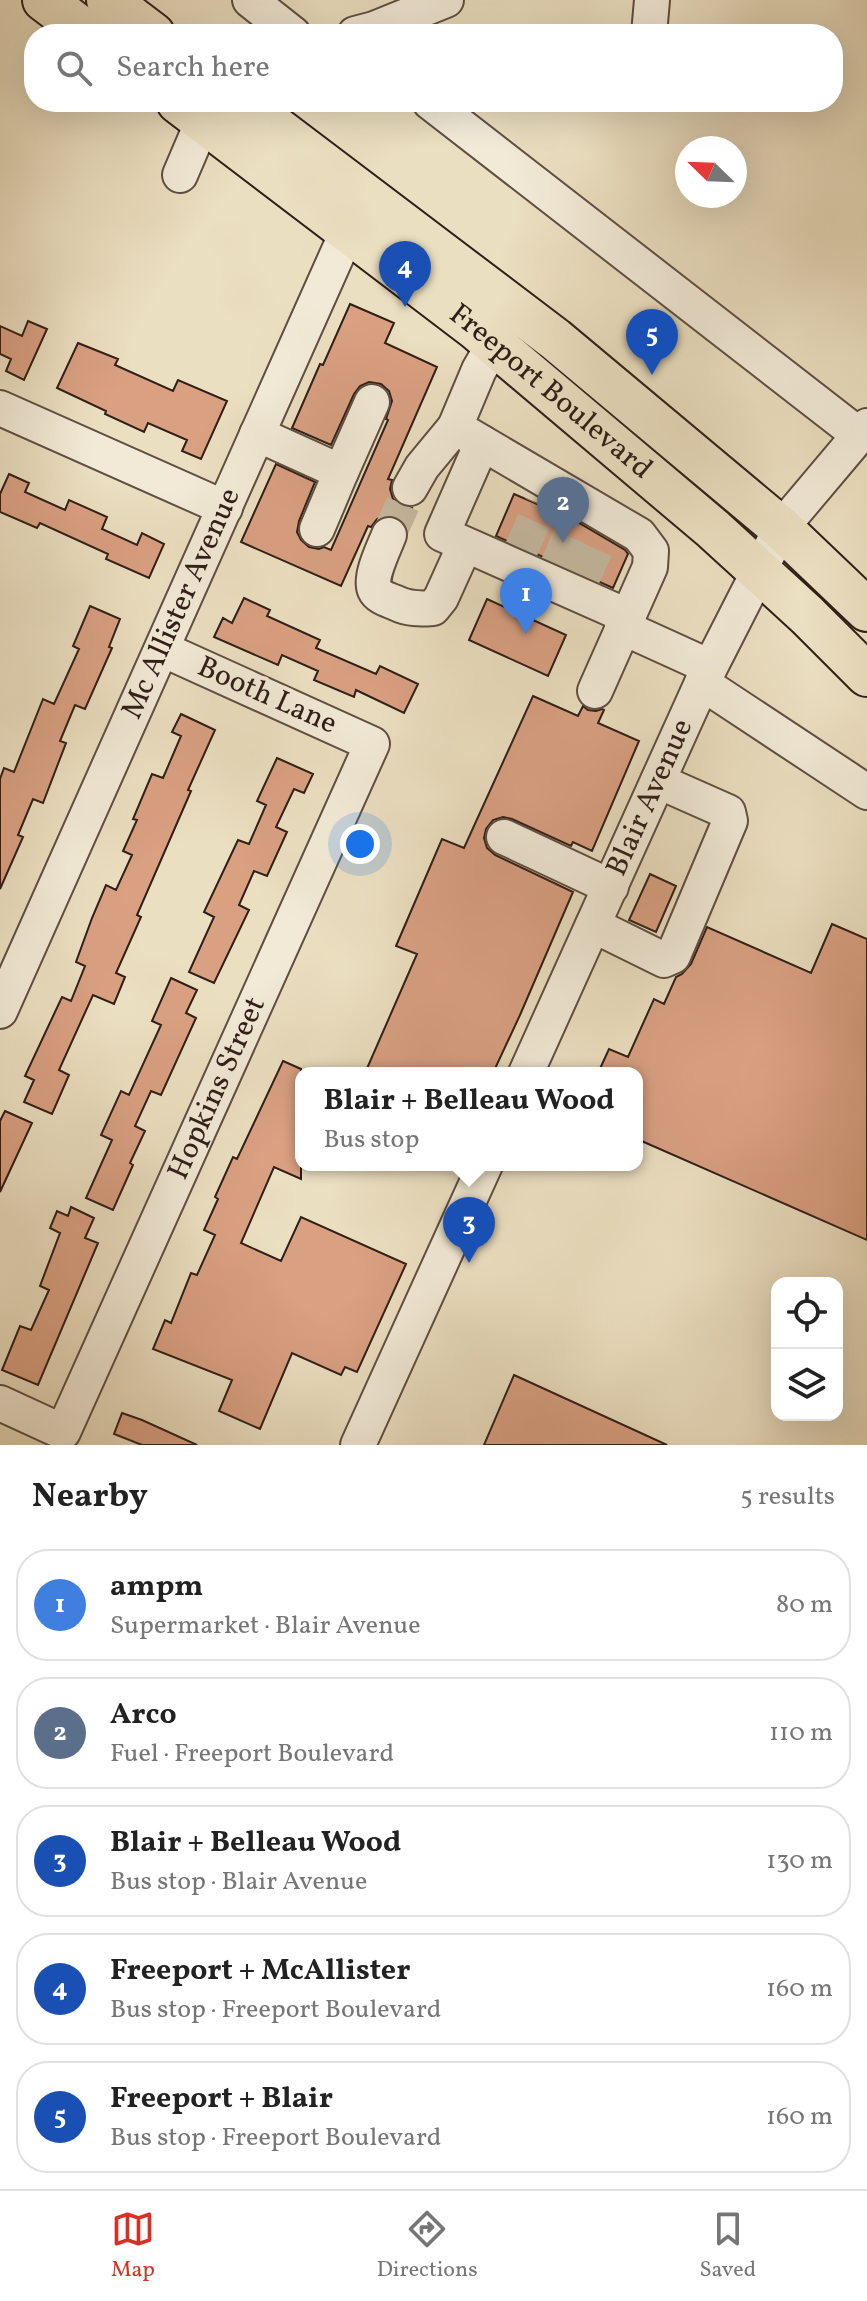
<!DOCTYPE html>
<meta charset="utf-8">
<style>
:root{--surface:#fff;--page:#f2f2f2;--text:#222;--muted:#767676;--line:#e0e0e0;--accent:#d93025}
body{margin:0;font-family:Vollkorn,serif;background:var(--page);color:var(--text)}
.controls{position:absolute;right:24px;bottom:24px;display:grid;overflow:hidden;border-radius:16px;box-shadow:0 8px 32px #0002}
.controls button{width:72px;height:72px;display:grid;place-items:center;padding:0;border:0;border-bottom:2px solid var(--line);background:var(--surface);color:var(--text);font:40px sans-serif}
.compass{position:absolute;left:675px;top:136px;width:72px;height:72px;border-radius:50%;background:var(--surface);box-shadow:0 8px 32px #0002;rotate:293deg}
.you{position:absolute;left:360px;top:844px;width:28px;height:28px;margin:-20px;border:6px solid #fff;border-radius:50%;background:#1a73e8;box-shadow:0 0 0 12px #1a73e833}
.badge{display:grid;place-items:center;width:52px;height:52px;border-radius:50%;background:var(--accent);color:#fff;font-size:26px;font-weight:700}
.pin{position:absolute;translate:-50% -66px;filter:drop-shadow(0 2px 4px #0008)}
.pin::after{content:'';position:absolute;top:42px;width:28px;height:24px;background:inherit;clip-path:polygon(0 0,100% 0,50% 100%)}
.popup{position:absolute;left:295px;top:1067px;width:348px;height:104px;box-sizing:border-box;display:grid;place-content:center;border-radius:16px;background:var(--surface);filter:drop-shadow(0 2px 6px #0005);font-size:26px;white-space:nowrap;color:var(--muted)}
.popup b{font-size:30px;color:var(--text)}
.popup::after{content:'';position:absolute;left:50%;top:100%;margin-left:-16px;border:16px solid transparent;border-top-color:var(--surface)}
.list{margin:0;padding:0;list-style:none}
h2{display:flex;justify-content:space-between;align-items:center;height:104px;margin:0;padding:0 32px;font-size:34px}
h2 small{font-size:26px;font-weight:400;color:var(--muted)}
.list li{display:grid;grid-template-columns:52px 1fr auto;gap:24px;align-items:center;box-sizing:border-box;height:112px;margin:0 16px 16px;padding:0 16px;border:2px solid var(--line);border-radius:32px}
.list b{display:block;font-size:30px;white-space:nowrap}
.list p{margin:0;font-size:26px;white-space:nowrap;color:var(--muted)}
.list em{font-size:26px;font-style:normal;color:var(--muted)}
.icon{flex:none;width:44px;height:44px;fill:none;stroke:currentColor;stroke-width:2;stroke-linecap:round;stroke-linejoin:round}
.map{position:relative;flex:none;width:867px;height:1445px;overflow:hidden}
.search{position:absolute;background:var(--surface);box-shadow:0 8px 32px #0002;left:24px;right:24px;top:24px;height:88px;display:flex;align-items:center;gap:20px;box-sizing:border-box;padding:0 28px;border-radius:32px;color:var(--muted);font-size:30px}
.sheet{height:744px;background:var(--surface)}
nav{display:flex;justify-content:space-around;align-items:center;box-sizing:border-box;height:112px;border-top:2px solid var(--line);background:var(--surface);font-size:22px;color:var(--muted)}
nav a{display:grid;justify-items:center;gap:4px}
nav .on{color:var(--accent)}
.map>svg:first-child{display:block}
</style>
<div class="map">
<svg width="867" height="1445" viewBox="0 0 867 1445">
<rect width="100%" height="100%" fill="#ebdfc1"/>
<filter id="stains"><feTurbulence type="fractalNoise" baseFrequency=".0025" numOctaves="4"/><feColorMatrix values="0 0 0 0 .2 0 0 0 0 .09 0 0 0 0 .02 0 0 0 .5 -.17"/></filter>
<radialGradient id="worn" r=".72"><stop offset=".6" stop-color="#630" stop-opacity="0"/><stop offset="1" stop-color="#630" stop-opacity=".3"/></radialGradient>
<path fill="#d9a082" stroke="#2f1e17" stroke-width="2" d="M350,304L394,323L385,343L437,367L388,479L392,480L390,489L393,499L401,506L412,508L405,523L397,517L387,515L377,519L371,527L368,526L341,586L241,542L276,464L315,482L299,521L297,532L301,540L309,547L319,549L324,547L331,550L388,420L386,419L392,401L389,391L381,384L369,382L360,386L354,394L331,445L292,428L320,364L323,365Z
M28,321L47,329L24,380L6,371L11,359L0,354V326L22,336Z
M78,343L118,359L115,365L173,391L178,380L227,401L201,459L182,451L187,440L148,423L144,432L105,414L106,411L57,388Z
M9,474L29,483L25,492L65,510L69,500L107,517L102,529L137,545L142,533L164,544L149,578L106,559L108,554L40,523L37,528L0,512V494Z
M514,494L574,520L625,550L628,554L613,588L496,536Z
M244,598L270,610L267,616L320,640L316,648L376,674L380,666L418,684L404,713L356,690L354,697L314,680L318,671L282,655L278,665L214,637L223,618L232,623Z
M487,599L566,635L548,676L469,640Z
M90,606L120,619L109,647L112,648L85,709L75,705L60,741L66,743L43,803L33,799L18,835L23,837L0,889V779L4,768L14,772L43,699L54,704L79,649L73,646Z
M533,696L578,716L583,706L588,710L596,711L602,709L604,710L598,723L639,741L592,851L573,842L571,846L512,819L503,817L493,820L486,829L484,838L487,848L495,855L573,892L520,1015L493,1073H365L417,954L396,946L442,839L464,848Z
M181,714L215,730L188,790L191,791L137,915L141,917L116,973L125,977L114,1004L93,995L59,1070L69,1075L52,1114L24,1102L34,1080L25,1076L62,997L71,1001L85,966L76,962L92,918L106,885L116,890L132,855L123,851L137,820L133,819L152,774L163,778L181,736L172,732Z
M277,758L313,774L304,793L294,789L276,827L287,832L267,876L254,871L239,905L249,910L214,983L189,972L214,917L204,912L238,840L249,844L266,805L257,801Z
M650,874L676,886L656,932L629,920Z
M832,924L867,939V1240L637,1139V1073H598L609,1049L628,1057L654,999L664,1004L676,977L682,974L691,964L707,927L811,973Z
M171,978L197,990L186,1013L196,1018L161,1095L151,1091L135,1126L145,1131L130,1163L133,1165L113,1210L86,1198L112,1140L101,1135L121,1091L129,1095L161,1025L152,1021Z
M283,1061L301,1069V1179L274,1167L241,1243L281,1261L301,1217L406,1264L357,1372L345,1367L341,1375L292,1353L260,1429L219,1411L232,1380L153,1349L165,1320L171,1323L191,1273L197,1275L215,1235L204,1230L218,1199L215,1197L233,1157L237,1159Z
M5,1111L32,1123L0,1192V1121Z
M71,1207L94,1218L85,1238L98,1243L38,1385L2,1370L20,1326L31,1330L49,1290L40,1286L60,1233L50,1228L57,1211L68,1216Z
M514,1375L667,1445H484Z
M122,1413L142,1420L197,1445H142L114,1434Z"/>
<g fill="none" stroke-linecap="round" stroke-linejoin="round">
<path stroke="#c5b89f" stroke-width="34" stroke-dasharray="34 17" stroke-linecap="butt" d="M389,535L410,488
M520,552L541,505
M556,568L576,521
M582,580L603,533"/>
<defs>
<g id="minor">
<path d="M250,0L293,34"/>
<path d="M355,34L374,29L446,0"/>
<path d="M649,34L652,0"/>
<path d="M430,102L859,435"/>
<path d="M180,175L203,121"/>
<path d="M494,344L479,370L455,427L639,535L651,551L650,567L595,691"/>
<path d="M0,408L225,508"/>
<path d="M257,434L341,472L317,529"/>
<path d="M482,443L442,534L627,616"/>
<path d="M341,472L372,402"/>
<path d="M410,488L422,467L455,427"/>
<path d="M389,535C384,548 369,577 375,590C378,597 389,600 396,603C408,609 420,609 433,608L441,598L465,545"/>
<path d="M622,627L710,667"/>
<path d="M702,683L867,792"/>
<path d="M504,837L611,887"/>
<path d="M593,925L664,960L673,956L730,821L728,812L658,781"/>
<path id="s1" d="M0,1011L358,208"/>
<path id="s2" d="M526,1073L702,683L781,528L867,426"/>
<path id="s3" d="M0,1403L63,1432L372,744L162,649"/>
<path d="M358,1445L485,1165"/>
</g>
<g id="major">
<path d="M44,0L89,34"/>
<path d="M108,0L153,34"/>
<path id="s4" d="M178,102L475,328L713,529L807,615L867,675"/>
<path d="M242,102L555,339L781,528L867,610"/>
</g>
</defs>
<use href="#minor" stroke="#5e4e42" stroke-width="38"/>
<use href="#major" stroke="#2f1e17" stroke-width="46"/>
<use href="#minor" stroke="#f2ead7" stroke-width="34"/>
<use href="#major" stroke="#ebdfc1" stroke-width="42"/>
</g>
<g text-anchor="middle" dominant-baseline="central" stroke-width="8" stroke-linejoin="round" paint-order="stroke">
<g font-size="30" fill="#2f1e17" stroke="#f2ead7">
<text stroke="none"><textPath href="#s4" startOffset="472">Freeport Boulevard</textPath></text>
<text stroke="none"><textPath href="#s1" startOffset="446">Mc Allister Avenue</textPath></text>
<text transform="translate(267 696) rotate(24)">Booth Lane</text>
<text stroke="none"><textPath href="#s2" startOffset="302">Blair Avenue</textPath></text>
<text stroke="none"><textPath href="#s3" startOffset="446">Hopkins Street</textPath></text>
</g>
</g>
<rect width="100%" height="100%" filter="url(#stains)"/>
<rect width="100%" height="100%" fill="url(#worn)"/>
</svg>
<div class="controls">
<button><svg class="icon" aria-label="locate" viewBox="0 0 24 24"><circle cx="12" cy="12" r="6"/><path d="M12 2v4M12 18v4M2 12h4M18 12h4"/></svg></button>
<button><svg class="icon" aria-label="layers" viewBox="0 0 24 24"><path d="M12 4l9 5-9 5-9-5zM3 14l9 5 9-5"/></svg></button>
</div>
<svg class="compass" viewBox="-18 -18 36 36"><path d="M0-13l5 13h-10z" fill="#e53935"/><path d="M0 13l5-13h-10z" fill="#767676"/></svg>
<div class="you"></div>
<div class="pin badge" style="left:526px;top:634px;background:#3f7fe0">1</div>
<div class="pin badge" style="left:563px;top:543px;background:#5c6f8a">2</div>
<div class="pin badge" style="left:469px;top:1263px;background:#1a4fb4">3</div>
<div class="popup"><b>Blair + Belleau Wood</b>Bus stop</div>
<div class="pin badge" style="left:405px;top:307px;background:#1a4fb4">4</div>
<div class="pin badge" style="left:652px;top:375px;background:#1a4fb4">5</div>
<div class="search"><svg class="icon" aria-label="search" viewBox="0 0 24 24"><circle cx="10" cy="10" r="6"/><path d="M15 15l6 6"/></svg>Search here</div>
</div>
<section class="sheet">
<h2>Nearby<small>5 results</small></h2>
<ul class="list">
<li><span class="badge" style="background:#3f7fe0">1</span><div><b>ampm</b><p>Supermarket · Blair Avenue</p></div><em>80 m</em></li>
<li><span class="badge" style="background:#5c6f8a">2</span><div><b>Arco</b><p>Fuel · Freeport Boulevard</p></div><em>110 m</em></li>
<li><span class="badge" style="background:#1a4fb4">3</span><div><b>Blair + Belleau Wood</b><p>Bus stop · Blair Avenue</p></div><em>130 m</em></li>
<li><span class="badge" style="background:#1a4fb4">4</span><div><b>Freeport + McAllister</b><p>Bus stop · Freeport Boulevard</p></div><em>160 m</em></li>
<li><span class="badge" style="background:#1a4fb4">5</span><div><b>Freeport + Blair</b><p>Bus stop · Freeport Boulevard</p></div><em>160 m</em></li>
</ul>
</section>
<nav>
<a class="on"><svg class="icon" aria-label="map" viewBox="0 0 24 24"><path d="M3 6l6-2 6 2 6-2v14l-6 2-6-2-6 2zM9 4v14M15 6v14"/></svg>Map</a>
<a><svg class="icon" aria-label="directions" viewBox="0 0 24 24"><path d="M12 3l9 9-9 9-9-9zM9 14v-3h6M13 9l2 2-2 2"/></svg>Directions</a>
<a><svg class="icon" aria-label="saved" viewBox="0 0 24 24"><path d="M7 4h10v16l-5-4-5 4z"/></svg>Saved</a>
</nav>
